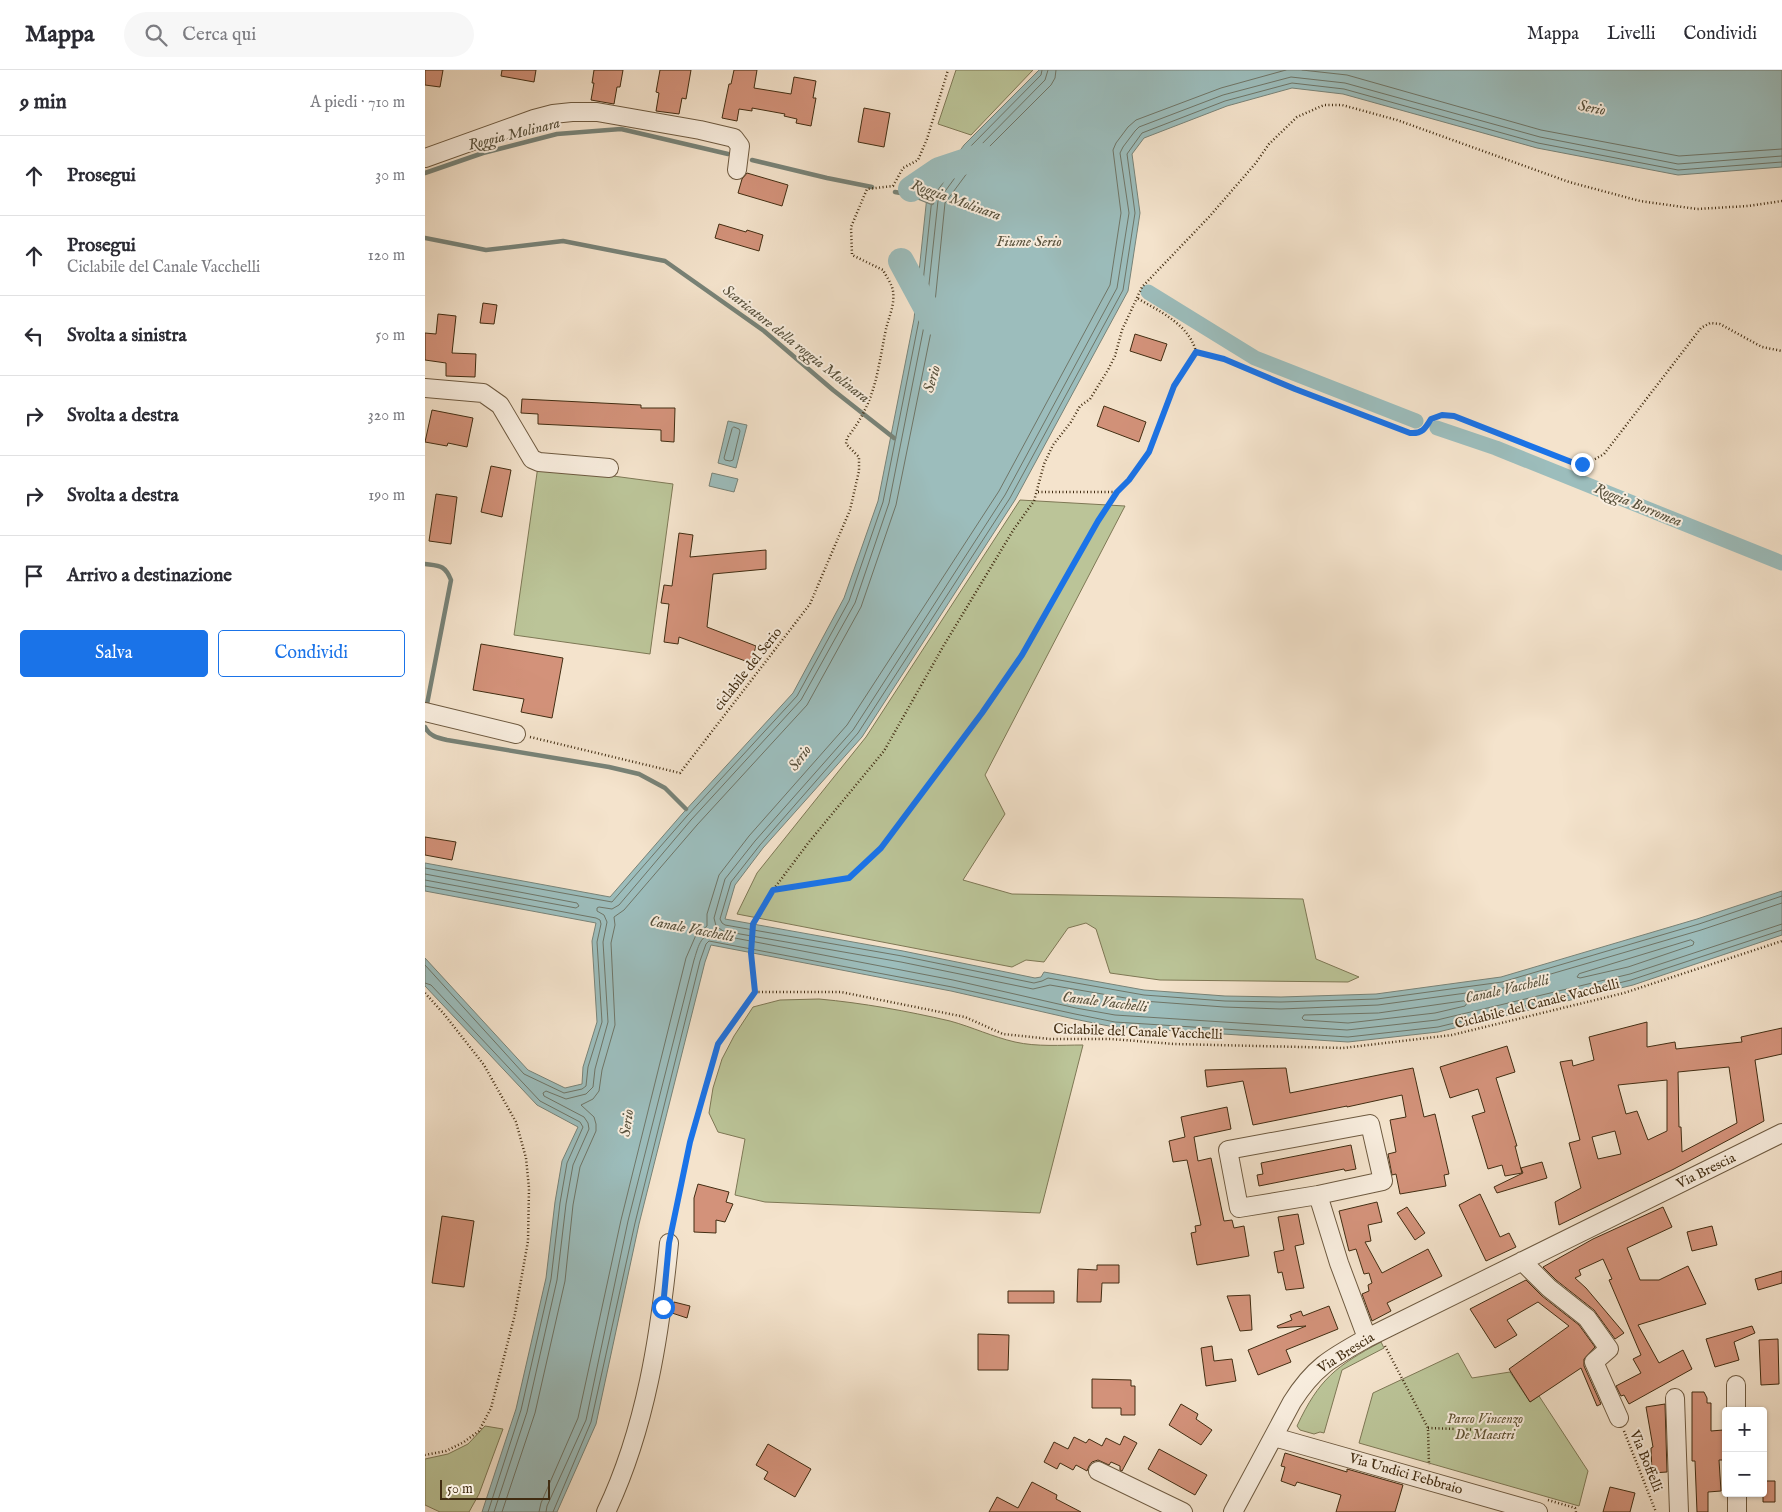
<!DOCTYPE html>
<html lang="it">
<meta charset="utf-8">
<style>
:root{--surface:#fff;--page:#f7f7f7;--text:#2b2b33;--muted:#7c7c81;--line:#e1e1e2;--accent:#1a73e8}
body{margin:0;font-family:"IM FELL English",serif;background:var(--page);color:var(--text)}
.controls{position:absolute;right:15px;bottom:15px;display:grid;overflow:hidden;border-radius:5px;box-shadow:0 1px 4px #0004}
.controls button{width:45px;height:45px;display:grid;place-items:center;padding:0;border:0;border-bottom:1px solid var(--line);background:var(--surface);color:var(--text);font:25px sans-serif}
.scale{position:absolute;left:15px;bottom:12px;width:110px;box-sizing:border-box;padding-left:5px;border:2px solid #422d12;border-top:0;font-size:14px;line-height:18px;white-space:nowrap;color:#422d12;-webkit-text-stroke:4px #f8edde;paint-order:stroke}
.stop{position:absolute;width:15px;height:15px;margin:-11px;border:4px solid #1a73e8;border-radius:50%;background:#fff}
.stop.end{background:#1a73e8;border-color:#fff;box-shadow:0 1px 5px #0008}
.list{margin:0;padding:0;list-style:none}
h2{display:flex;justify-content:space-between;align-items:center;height:65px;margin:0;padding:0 20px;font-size:21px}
h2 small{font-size:16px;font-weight:400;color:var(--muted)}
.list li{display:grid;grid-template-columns:32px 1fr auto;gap:15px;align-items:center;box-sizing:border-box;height:80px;padding:0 20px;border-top:1px solid var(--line)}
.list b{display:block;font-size:19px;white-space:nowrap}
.list p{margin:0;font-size:16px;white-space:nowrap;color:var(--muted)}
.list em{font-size:16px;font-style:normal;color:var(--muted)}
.actions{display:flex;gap:10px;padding:15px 20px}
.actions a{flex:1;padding:11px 0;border:1px solid var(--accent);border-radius:5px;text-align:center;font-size:18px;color:var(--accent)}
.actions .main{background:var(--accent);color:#fff}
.icon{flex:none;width:28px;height:28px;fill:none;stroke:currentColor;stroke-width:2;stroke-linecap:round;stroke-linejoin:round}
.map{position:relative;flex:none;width:1357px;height:1442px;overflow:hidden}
header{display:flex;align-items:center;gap:30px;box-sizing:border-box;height:70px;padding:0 25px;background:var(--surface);border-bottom:1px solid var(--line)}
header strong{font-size:24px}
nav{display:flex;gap:28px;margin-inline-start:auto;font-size:18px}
.search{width:350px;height:45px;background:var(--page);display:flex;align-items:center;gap:12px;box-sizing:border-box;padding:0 18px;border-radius:28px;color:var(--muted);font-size:19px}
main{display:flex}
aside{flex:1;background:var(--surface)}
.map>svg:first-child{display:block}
</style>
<header>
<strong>Mappa</strong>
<div class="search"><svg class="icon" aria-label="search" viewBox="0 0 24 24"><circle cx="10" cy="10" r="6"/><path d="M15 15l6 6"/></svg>Cerca qui</div>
<nav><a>Mappa</a><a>Livelli</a><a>Condividi</a></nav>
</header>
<main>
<aside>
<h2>9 min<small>A piedi · 710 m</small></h2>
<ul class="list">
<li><svg class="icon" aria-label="ahead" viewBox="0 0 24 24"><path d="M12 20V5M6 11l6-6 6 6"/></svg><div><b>Prosegui</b></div><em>30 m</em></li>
<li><svg class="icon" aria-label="ahead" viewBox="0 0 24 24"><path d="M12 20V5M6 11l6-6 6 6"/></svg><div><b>Prosegui</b><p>Ciclabile del Canale Vacchelli</p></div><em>120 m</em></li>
<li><svg class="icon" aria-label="left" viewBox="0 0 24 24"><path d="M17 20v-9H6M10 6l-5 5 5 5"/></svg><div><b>Svolta a sinistra</b></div><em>50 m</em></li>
<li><svg class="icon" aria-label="right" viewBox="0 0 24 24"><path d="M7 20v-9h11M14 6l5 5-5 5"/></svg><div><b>Svolta a destra</b></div><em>320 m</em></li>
<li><svg class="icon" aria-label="right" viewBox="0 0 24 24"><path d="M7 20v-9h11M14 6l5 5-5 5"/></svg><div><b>Svolta a destra</b></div><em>190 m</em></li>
<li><svg class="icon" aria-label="arrive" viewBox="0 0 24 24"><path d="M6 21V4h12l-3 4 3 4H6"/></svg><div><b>Arrivo a destinazione</b></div></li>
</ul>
<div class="actions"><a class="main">Salva</a><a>Condividi</a></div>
</aside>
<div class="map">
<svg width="1357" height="1442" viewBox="0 0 1357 1442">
<rect width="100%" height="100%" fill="#f4e3cc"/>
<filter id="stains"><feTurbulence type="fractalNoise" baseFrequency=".004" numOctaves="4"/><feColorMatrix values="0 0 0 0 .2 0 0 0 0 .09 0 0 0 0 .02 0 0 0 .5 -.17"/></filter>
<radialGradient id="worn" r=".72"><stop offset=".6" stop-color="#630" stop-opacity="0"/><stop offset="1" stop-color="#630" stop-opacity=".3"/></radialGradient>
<path fill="#bbc498" stroke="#7e7855" d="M531,0H608L546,65L513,54Z
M113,396L248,414L225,584L89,565Z
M595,430L700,436L560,705L580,744L538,810L587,824L878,829L891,889L934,907L923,912L735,910L685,903L671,859L661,853L643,858L619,892L601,890L587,897L312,844L332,803L441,667Z
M394,929C438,933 482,941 525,951C547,957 568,967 590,972C612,977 636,975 658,975L615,1143L340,1132L310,1125L320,1069L293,1062L284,1043L288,1018L297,989L309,966L328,937L355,930Z
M956,1272L959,1278L917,1300L899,1363L895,1362L889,1364L875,1360L872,1356C894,1309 911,1296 956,1272Z
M1033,1283L1047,1308L1085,1302L1105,1332L1114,1326L1163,1401L1154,1436L934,1373L948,1323Z
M60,1356L78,1359L54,1424L44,1442H15L0,1435V1389L23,1384L43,1374Z"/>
<path fill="#9cbdbc" stroke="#788378" d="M614,0H1357V97L1253,105L1112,78L918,24L867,18L802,36L719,68L707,84L715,143L703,221L590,430L437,667L338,778L310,815L300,849L478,881L610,908L616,907L619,902L719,920L800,926L856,927L951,924L1076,907L1272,849L1357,821V865L1208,915L1013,962L923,972L689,957L649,949L526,921L286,875L280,892L214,1154L171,1354L132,1442H57L91,1339L121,1208L130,1132L137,1091L153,1057L112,1035L0,916V888L103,1000L140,1018L157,1014L158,997L172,952L167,871L171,853L0,821V793L185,827L258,743L368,623L419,528L453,431L489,249L502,126L539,75Z
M303,351L322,355L311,398L293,393Z
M287,403L313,409L309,422L284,416Z"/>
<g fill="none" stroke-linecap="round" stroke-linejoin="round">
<path stroke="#6f7567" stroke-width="1" d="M877,0L922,5L1116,60L1254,86L1357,79
M1357,86L1253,94L1115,67L920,13L866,7L798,25L714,57L710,61L698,77L695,83L704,143L692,218L580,425L428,660L330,771L300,809L289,848L291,856L298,861L476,892L608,919L625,915L718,931L799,937L856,939L953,935L1078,918L1276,860L1357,833
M1357,92L1253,100L1113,73L919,19L867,13L800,31L717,63L702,84L710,143L698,220L585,428L433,663L335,775L306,812L295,849L297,853L300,855L477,886L609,913L617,911L623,908L719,925L800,931L856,932L952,929L1077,912L1274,854L1357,826
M309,357L314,359L315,361L308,390L305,391L300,390L299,388L307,359Z
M0,798L187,832L262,746L372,626L424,531L458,432L494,250L507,128L543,79L616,5L617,0
M0,804L152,833L154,836L151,838L0,810
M0,816L171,848L175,850L176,854L172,872L177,952L163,997L161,1016L157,1019L139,1023L99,1004L0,895
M1266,870L1269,872L1268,875L1203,897L1155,908L1152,907L1154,904Z
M0,913L6,915L115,1031L155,1052L158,1057L142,1093L135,1133L126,1209L96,1340L63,1442
M1039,931L1042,933L1040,936L1010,943L923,953L879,950L877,948L879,945L953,943Z
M69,1442L102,1342L132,1210L141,1134L148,1095L164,1059L163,1053L159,1047L119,1026L118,1023L121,1021L141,1029L161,1024L168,1017L170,999L183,952L178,872L182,852L179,845L172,841V838L174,837L187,839L194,835L266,750L376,630L430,533L464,433L500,251L513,131L548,83L620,10L623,0
M77,1442L110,1343L140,1211L148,1135L155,1097L171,1061V1054L169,1047L156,1035L168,1029L174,1021L177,1000L190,955L186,873L190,855L189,847L199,840L272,755L382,635L436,537L471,435L508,252L520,133L554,87L626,15L630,8L631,0
M114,1442L116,1433L153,1348L196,1150L261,888L271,865L282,856V844L294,805L324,766L422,655L574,421L685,215L696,143L688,80L691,73L703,57L711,50L796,18L861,0
M121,1442L122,1436L161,1350L203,1151L269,890C273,878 275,864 289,864L528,910L651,938L690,945L922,960L1012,950L1205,904L1357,854
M128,1442L166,1352L210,1153L275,891L281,874L284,871L527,917L650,944L690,952L923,967L1013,957L1206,910L1357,860"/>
<path stroke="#788378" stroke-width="4.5" d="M327,90L402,108L447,117
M0,103L58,83L132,64L196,59L303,84
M470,122L487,125L507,133
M0,168L61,180L138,171L240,191L339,261L408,320L469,368
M0,494C15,496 20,495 26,510L2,634
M0,657C4,666 13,668 22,670L184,697L214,704L240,718L261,739"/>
<path stroke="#9cbdbc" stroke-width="15" d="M723,222L830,288L991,351
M1012,358L1071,378L1357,493"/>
<path stroke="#9cbdbc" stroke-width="26" d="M486,119L514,100L556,86
M476,191L509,252"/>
</g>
<path fill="#d3927a" stroke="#422d12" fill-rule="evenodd" d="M0,0H18L15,17L0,15Z
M77,0H111L109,12L76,6Z
M169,0H198L195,17H192L189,34L166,30L169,13H167Z
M235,0H266L261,29L257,28L254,44L231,41L234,23L231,22Z
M309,0H332L329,18L366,24L369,7L391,11L388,28H391L386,56L371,53L372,49L359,46L360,44L327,38V41L314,39L312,51L297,48L304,14H306Z
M439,38L465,43L459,77L433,72Z
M322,103L363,115L357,136L313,123L317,109Z
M294,154L321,162L322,160L338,165L334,181L290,168Z
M58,233L72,235L69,254L55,253Z
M13,244L31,246L27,283L51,284L50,307L21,306V293L0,290V263L11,264Z
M710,264L742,274L736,291L705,281Z
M97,329L216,335V338H250L249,372L236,371V360L113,354V344L96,343Z
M679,336L721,352L714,372L672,356Z
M7,340L48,348L42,377L23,373L22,376L0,372Z
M66,396L86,400L77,447L56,442Z
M11,424L32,427L26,474L4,471Z
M254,463L268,465L265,487L341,480V499L288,504L282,557L331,576L326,593L254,567L253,574L239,572L244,534L236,533L239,515L247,516Z
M56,574L138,588L127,648L96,642L99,629L48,620Z
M0,767L31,772L27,790L0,785Z
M1222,952V977L1250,972L1251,979L1317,972L1316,967L1357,958V984L1330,990L1339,1051L1249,1099L1134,1155L1130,1132L1156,1118L1144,1073L1155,1070L1135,992L1147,990L1148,996L1169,990L1164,967ZM1304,997L1312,1053L1257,1082L1256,1057H1254L1253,1002ZM1242,1010V1061L1223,1070L1212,1041L1201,1044L1193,1015ZM1190,1061L1196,1084L1173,1089L1167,1067Z
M1082,976L1090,1002L1071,1008L1092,1076H1090L1097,1103L1080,1106L1077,1095L1063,1099L1047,1046L1060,1042L1053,1019L1025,1028L1015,997Z
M861,998L865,1023L988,998L999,1047L1010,1044L1024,1104L1019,1105L1021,1116L975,1124L971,1104L967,1105L963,1084L971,1082L965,1050L981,1047L977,1025L922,1037V1036L828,1055L818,1011L782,1017L780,1000Z
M802,1037L806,1059L769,1067L773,1091L786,1088L799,1151L807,1150L809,1158L819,1156L824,1186L772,1195L766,1163L771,1162L770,1156L776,1155L762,1090L748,1092L744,1071L760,1067L756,1047Z
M926,1075L931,1099L920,1101L919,1099L834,1116L832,1105L838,1104L836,1093Z
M1117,1092L1122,1108L1072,1123L1069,1117L1098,1103L1096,1098Z
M273,1114L304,1122L301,1132L308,1134L300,1152L291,1150V1163L269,1162V1128Z
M1055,1124L1075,1167L1084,1163L1091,1177L1061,1191L1034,1135Z
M952,1132L957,1152L943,1155L946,1171L940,1172L957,1203L1003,1179L1017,1206L962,1233L966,1241L947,1251L937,1224L944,1221L943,1215L947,1213L944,1203L939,1204L931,1179L924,1181L914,1141Z
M982,1137L1000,1163L990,1170L972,1143Z
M1238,1137L1247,1157L1202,1178L1215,1210H1234L1263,1196L1281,1234L1213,1255L1234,1293L1258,1280L1267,1299L1204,1334L1199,1325L1196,1326L1191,1316L1216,1303L1208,1289L1216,1285L1184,1210L1187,1209L1178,1189L1154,1200L1156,1205L1150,1208L1161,1218L1199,1263L1190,1269L1169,1240L1131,1210L1118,1197L1168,1169Z
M873,1144L879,1174L870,1176L879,1218L861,1220L857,1202L853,1203L849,1182L859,1180L853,1147Z
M17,1146L49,1151L39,1217L7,1213Z
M1287,1156L1292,1175L1267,1181L1262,1162Z
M672,1195H694V1213H677L676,1232H652L653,1199L672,1200Z
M1357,1201V1213L1333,1220L1330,1209Z
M1101,1210L1117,1226L1154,1255L1170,1277L1159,1289V1296L1176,1334L1172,1336L1156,1298L1105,1332L1084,1299L1144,1256L1113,1232L1082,1250L1092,1265L1070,1278L1045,1239Z
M583,1221H629V1233H583Z
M825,1225L827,1260L815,1261L802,1226Z
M249,1232L265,1236L262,1248L247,1243Z
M904,1236L913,1259L861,1280L866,1292L833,1305L823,1280L881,1256L853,1258L852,1256L867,1250L865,1245L876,1241L878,1246Z
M1327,1256L1330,1263L1309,1272L1314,1290L1290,1297L1281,1269Z
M553,1264L584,1265L583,1300H553Z
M1353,1269L1354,1314L1336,1315L1334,1270Z
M787,1276L789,1291L807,1289L811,1311L781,1316L776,1278Z
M667,1309L706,1310V1316H710V1345H696V1338H667Z
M1267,1322H1279L1282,1328V1333H1286V1361L1298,1360V1390H1294L1296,1421L1283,1422V1442H1272L1270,1391H1267Z
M756,1334L773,1344L771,1349L787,1360L776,1375L744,1355Z
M1240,1334L1242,1402L1227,1403L1226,1378L1228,1377L1221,1337Z
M699,1366L712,1373L697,1401L695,1400V1396L686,1392L684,1395L673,1390L667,1392L664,1396L662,1401L651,1395L648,1400L635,1393L632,1399L619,1392L629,1372L643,1379L649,1367L661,1373L664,1369L677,1376L681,1368L695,1375Z
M343,1374L386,1399L370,1427L339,1409L343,1402L331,1395Z
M734,1379L782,1405L770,1425L723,1399Z
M860,1383L922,1402V1399L978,1415L970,1442H911L916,1425L872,1412L870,1416L856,1411L860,1397L856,1396Z
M1338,1411H1350V1432H1338Z
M607,1412L632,1425L631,1429L656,1442H564L572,1427L593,1438Z
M1185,1417L1210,1423L1205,1442H1178Z"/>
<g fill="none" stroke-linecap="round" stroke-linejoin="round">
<defs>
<path id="minor" d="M0,88L109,49L128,44L147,42H172L275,60L309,68L315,76L312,100
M0,318L58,323L75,335L107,389L114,392L184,398
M0,642L91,664
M945,1054L958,1111L893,1125L814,1138L803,1080Z
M893,1125L914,1193L942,1268
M1097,1191L1124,1218L1162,1248L1184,1279L1169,1292L1194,1348
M1311,1315V1341
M1250,1328L1254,1442
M849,1367L1113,1442
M673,1401L758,1442
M1312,1423V1442
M181,1442C221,1358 235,1265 244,1173
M808,1442L867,1332C889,1297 906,1288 942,1268L1357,1063"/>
</defs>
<use href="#minor" stroke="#6e5a40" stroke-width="20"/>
<path stroke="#422d12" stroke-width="2.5" stroke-dasharray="1 2.5" stroke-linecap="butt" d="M771,282L799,289L870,319L985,363C997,364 1000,359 1006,349L1017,345L1029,346L1149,393C1161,394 1169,390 1179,384L1276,258L1285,253L1295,254L1337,277L1357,281
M613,422H692
M105,667L255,703L385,534L425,440L434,401V387L421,374L422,368C451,331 452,303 461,259C464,247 470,234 468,221C467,214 461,206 458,200L427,185L426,157L442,119L468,116L478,98L493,90L502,69L523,0
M348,820L424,808L456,778L557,643L597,585L673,451L692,422L704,410L724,382L749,316L771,282C765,255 734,241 712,228
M330,922L326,883L328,854L348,820L384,772L459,681L519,575L589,459L609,431L619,394L628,375L646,352L655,336L665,329L683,300L690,286L697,260L717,217L784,147L830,94L844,74L872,47L899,35H917L972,50L1144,112L1215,131L1272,139L1323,136L1357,131
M330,922H416L540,947L578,964L625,969H686L749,974L918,978L1027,965L1199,923L1357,871
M0,923L19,944L59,995L91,1052L101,1088L104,1118L103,1171L90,1244L66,1338L54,1361L39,1372L21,1381L0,1385
M247,1158L265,1072L293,974L330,922
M960,1276L1003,1358L1004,1395
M1003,1358L1060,1360
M1199,1361L1231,1442
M1123,1430L1147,1437L1150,1438L1151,1442"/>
<use href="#minor" stroke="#f8edde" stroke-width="18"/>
</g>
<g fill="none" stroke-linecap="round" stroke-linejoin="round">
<path stroke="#1a73e8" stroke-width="6" d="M238,1237L244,1173L265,1072L293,974L330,922L326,883L328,854L348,820L424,808L456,778L557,643L597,585L673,451L692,422L704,410L724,382L749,316L771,282L799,289L870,319L985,363C997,364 1000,359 1006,349L1017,345L1029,346L1149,393L1157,394"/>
</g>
<g text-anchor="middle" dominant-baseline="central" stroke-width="4" stroke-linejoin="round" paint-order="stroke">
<g font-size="14" fill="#422d12" stroke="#f8edde">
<text transform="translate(323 599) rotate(-52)">ciclabile del Serio</text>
<text transform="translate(1112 934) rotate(-14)">Ciclabile del Canale Vacchelli</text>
<text transform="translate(713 962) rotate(2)">Ciclabile del Canale Vacchelli</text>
<text transform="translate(1281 1101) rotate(-26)">Via Brescia</text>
<text transform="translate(921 1283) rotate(-32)">Via Brescia</text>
<text transform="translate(1221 1391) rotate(68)">Via Boffelli</text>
<text transform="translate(981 1404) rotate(16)">Via Undici Febbraio</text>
</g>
<g font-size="14" font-style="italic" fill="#605334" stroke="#f8edde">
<text x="1060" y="1349">Parco Vincenzo<tspan x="1060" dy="16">De Maestri</tspan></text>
</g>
<g font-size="15" font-style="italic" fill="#58513c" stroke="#f8edde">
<text transform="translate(1167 38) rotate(11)">Serio</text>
<text transform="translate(89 64) rotate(-14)">Roggia Molinara</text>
<text transform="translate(531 130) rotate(20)">Roggia Molinara</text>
<text x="604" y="171">Fiume Serio</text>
<text transform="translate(371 274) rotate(38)">Scaricatore della roggia Molinara</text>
<text transform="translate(507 309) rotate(-74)">Serio</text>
<text transform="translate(1213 435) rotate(22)">Roggia Borromea</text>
<text transform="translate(375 688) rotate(-54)">Serio</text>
<text transform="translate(267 859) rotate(11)">Canale Vacchelli</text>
<text transform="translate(1082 919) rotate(-13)">Canale Vacchelli</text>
<text transform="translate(680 932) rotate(7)">Canale Vacchelli</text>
<text transform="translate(202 1053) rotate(-82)">Serio</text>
</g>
</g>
<rect width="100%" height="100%" filter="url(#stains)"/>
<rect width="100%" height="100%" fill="url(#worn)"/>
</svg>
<div class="controls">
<button>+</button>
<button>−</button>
</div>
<div class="scale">50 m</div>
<div class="stop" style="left:238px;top:1237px"></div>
<div class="stop end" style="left:1157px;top:394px"></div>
</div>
</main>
